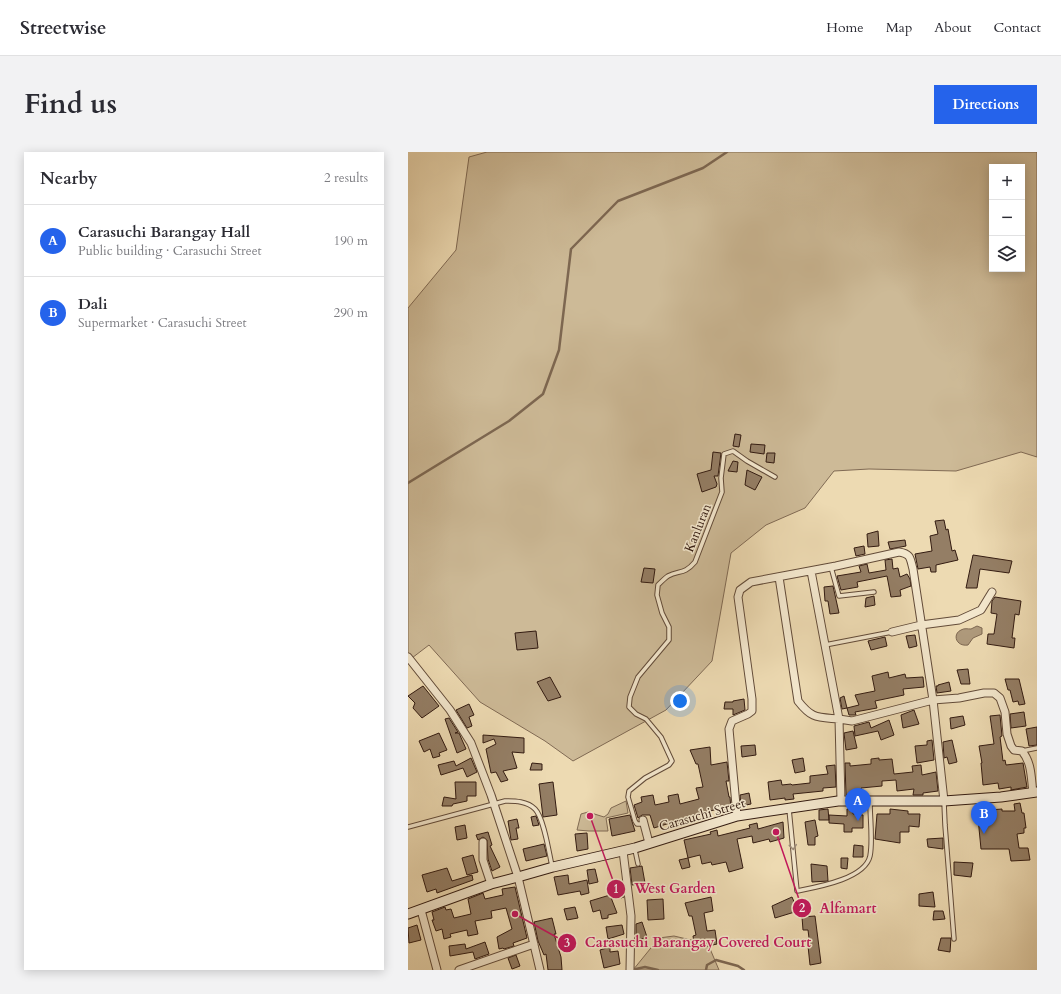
<!DOCTYPE html>
<meta charset="utf-8">
<style>
:root{--surface:#fff;--page:#f2f2f3;--text:#2b2b33;--muted:#7c7c81;--line:#e1e1e2;--accent:#2563eb}
body{margin:0;font-family:Cardo,serif;background:var(--page);color:var(--text)}
.controls{position:absolute;right:12px;top:12px;display:grid;overflow:hidden;border-radius:0px;box-shadow:0 2px 10px #0003}
.controls button{width:36px;height:36px;display:grid;place-items:center;padding:0;border:0;border-bottom:1px solid var(--line);background:var(--surface);color:var(--text);font:20px sans-serif}
.you{position:absolute;left:272px;top:549px;width:14px;height:14px;margin:-10px;border:3px solid #fff;border-radius:50%;background:#1a73e8;box-shadow:0 0 0 6px #1a73e833}
.badge{display:grid;place-items:center;width:26px;height:26px;border-radius:50%;background:var(--accent);color:#fff;font-size:13px;font-weight:700}
.pin{position:absolute;translate:-50% -33px;filter:drop-shadow(0 1px 2px #0008)}
.pin::after{content:'';position:absolute;top:21px;width:14px;height:12px;background:inherit;clip-path:polygon(0 0,100% 0,50% 100%)}
.list{margin:0;padding:0;list-style:none}
h2{display:flex;justify-content:space-between;align-items:center;height:52px;margin:0;padding:0 16px;font-size:17px}
h2 small{font-size:13px;font-weight:400;color:var(--muted)}
.list li{display:grid;grid-template-columns:26px 1fr auto;gap:12px;align-items:center;box-sizing:border-box;height:72px;padding:0 16px;border-top:1px solid var(--line)}
.list b{display:block;font-size:15px;white-space:nowrap}
.list p{margin:0;font-size:13px;white-space:nowrap;color:var(--muted)}
.list em{font-size:13px;font-style:normal;color:var(--muted)}
.icon{flex:none;width:22px;height:22px;fill:none;stroke:currentColor;stroke-width:2;stroke-linecap:round;stroke-linejoin:round}
.map{position:relative;flex:none;width:629px;height:818px;overflow:hidden;border-radius:0px}
header{display:flex;align-items:center;gap:24px;box-sizing:border-box;height:56px;padding:0 20px;background:var(--surface);border-bottom:1px solid var(--line)}
header strong{font-size:19px}
nav{display:flex;gap:22px;margin-inline-start:auto;font-size:14px}
.intro{display:flex;align-items:center;justify-content:space-between;box-sizing:border-box;height:96px;padding:0 24px}
h1{margin:0;font-size:28px}
.button{padding:10px 18px;border-radius:0px;background:var(--accent);color:#fff;font-size:14px;font-weight:700}
main{display:flex;gap:24px;padding:0 24px}
aside{flex:1;background:var(--surface);border-radius:0px;box-shadow:0 2px 10px #0003}
.map>svg:first-child{display:block}
</style>
<header>
<strong>Streetwise</strong>
<nav><a>Home</a><a>Map</a><a>About</a><a>Contact</a></nav>
</header>
<div class="intro"><h1>Find us</h1><a class="button">Directions</a></div>
<main>
<aside>
<h2>Nearby<small>2 results</small></h2>
<ul class="list">
<li><span class="badge">A</span><div><b>Carasuchi Barangay Hall</b><p>Public building · Carasuchi Street</p></div><em>190 m</em></li>
<li><span class="badge">B</span><div><b>Dali</b><p>Supermarket · Carasuchi Street</p></div><em>290 m</em></li>
</ul>
</aside>
<div class="map">
<svg width="629" height="818" viewBox="0 0 629 818">
<rect width="100%" height="100%" fill="#eddab2"/>
<filter id="stains"><feTurbulence type="fractalNoise" baseFrequency=".005" numOctaves="4"/><feColorMatrix values="0 0 0 0 .2 0 0 0 0 .09 0 0 0 0 .02 0 0 0 .5 -.17"/></filter>
<radialGradient id="worn" r=".72"><stop offset=".6" stop-color="#630" stop-opacity="0"/><stop offset="1" stop-color="#630" stop-opacity=".3"/></radialGradient>
<path fill="#cdba97" stroke="#806a54" fill-rule="evenodd" d="M79,0H629V305L613,300L548,319L461,317L426,319L397,356L358,373L323,401L304,509L258,558L165,609L137,589L72,550L21,493L0,509V156L48,98L61,5ZM584,15H614V117H584Z
M218,649L220,661L198,666L200,679H181L169,678L173,662L180,660L196,665L200,662L203,656Z
M266,784L300,792L311,818H225L251,786Z"/>
<path fill="#ae997b" stroke="#7d6751" d="M569,474L574,476V482L565,486L560,493C548,495 544,482 553,478C556,476 560,477 563,477C565,476 567,475 569,474Z"/>
<g fill="none" stroke-linecap="round" stroke-linejoin="round">
<path stroke="#7d6751" stroke-width="2.5" d="M0,331L101,269L135,242L151,198L163,97L210,49L295,16L319,0
M228,817L237,815L250,818
M298,818L299,813L308,808L330,814L336,818"/>
</g>
<path fill="#947e65" stroke="#331b11" d="M327,282L333,283L331,295L325,294Z
M343,292L357,293L356,302L342,300Z
M305,300L313,301L310,324H306L309,332L308,335L294,340L289,322L303,318Z
M359,301H367L366,311L358,310Z
M325,309L330,310L329,320L320,319Z
M339,318L354,325L347,338L337,333Z
M536,368L538,378L540,377L544,399L547,398L550,408L528,413V420H523L522,415L510,417L507,402L524,399L522,384L530,382L527,369Z
M470,379L471,394L460,395L459,382Z
M497,388L498,394L482,397L480,390Z
M456,394L457,402L448,404L446,396Z
M565,403L604,409L601,421L572,417L569,436H558Z
M484,407L485,417L490,416L492,425L499,422L502,427L503,434L492,438L493,444L483,445L479,424L449,430L450,435L433,438L429,424L453,420L451,414L459,412L461,421L478,418L477,408Z
M236,416L247,417L245,431L233,430Z
M425,434L431,461L422,462L420,449H417L416,435Z
M466,444L467,453L457,455L458,446Z
M587,445L613,449L611,463L607,462L604,486H607L606,496L579,492L580,482H586L589,462L583,461L584,449Z
M128,479L130,496L109,498L107,481Z
M507,483L509,494L501,496L498,484Z
M477,485L479,494L463,498L460,489Z
M560,517L562,532H553L549,518Z
M480,520L481,526L497,522L498,526L515,525L516,535L495,537L496,543L467,549L469,556L447,560L448,563H441L439,556L451,553L447,543L467,539L464,524Z
M142,525L153,545L140,549L129,530Z
M597,527H611L617,552L611,553L610,549L605,550L602,538H600Z
M541,530L543,539L529,541L528,534H530V533Z
M15,534L31,554L14,566L5,556L7,551L0,544Z
M436,544L439,556L434,557L432,546Z
M336,547L337,558L325,563V557H316L317,550H325V549Z
M61,552L66,563L61,565L64,574L59,576L48,558Z
M506,558L511,572L495,576L493,563Z
M616,560L618,574L603,576L602,562Z
M592,563L594,584L592,585L595,609L597,608L598,613L615,611L619,635L603,638V635L591,637L590,631L575,633L573,611H574L571,594L586,592L582,564Z
M555,564L557,573L543,577L542,566Z
M41,566L50,580L47,581H51L58,597L49,601L37,567Z
M481,568L486,583L473,588L470,579L447,584L446,574L461,570L463,576Z
M629,575V593L621,594L618,577Z
M445,579L449,596L438,598L436,581Z
M31,581L39,598L31,601L32,604L25,606L22,597L16,600L11,589Z
M75,583L116,586V601L104,600L109,616L95,619L100,628L93,630L88,620L83,621L78,597L88,592L86,587L75,591Z
M524,588L526,608L509,611L507,594L519,593V589Z
M544,588L549,610L541,612L539,605L536,606L535,590Z
M347,593L348,603L334,605L333,594Z
M302,595L303,613L319,610L321,629H318L321,645H322L323,658L310,661V657L286,663L287,667L276,671L266,673L265,670L246,676L242,663H234L230,666L226,653L234,650L233,645L245,643L247,653L261,650L260,644L270,642L272,652L291,647L288,636L295,635L290,612H288L282,598Z
M63,606L69,620L59,625L55,616L33,623L30,613L46,609L48,614Z
M395,606L397,619L387,621L384,608Z
M471,606V608L484,607L486,622L505,620L504,614L513,613L514,623L528,620L530,639L515,641V643H505L506,637L489,639L488,628L474,629V634L453,636L454,642L438,643L437,611H442V614L463,612V607Z
M124,611L134,612V618H122Z
M427,613L428,635L415,636V639L385,642L386,647L377,648V646L362,648L360,630L373,628L374,633L383,632L384,633L402,631V624L420,622L418,614Z
M47,630H68V644H59V649L45,652L44,654H34L36,645L48,647Z
M145,630L149,663L135,665L131,632Z
M341,641L343,652L333,654L332,643Z
M612,651L614,661H616L618,676H616V681L609,682L611,696H620L622,708L603,709L601,697H573L570,666L582,665V658L594,657V659H607L606,652Z
M420,657L421,668H411V658Z
M439,657H445V662L455,663V676H444V680H436V672L421,671V663L439,664Z
M482,657L500,659V662H512L511,675L501,674V680H492V691L467,687L469,662H482Z
M222,663L227,679L204,684L201,667Z
M128,664L131,673L125,674L123,665Z
M109,667L111,676H108L110,687L103,688L100,669Z
M407,668L410,684L407,685V693H400L397,670Z
M375,670L376,686L362,690L361,687L345,691L344,684L329,687L335,716L321,720L318,710L304,713L303,710L294,712L292,703L280,706L276,688L303,682L302,680L309,678L310,684L342,676L341,673L349,671L350,677Z
M57,673L59,686L49,688L47,675Z
M80,680L84,693L82,694L92,715L84,719L80,707L79,688L75,685L70,688L68,683Z
M179,681L180,697L169,699L167,682Z
M535,686V697L520,695L519,687Z
M136,692L139,704L118,709L115,697Z
M446,693L455,694V705H445Z
M65,703L70,720L59,723L54,706Z
M280,706L282,715L274,717L271,708Z
M433,706H440L439,717L433,716Z
M546,710L565,711L563,725L546,723Z
M403,712L419,714L420,729L404,730Z
M234,714L237,731L224,733L222,716Z
M39,716L44,729L64,723L65,728L29,741L28,737L19,740L14,723Z
M187,717L190,730L181,732L179,718Z
M160,723L161,732L179,728L181,741L173,743L172,739L150,743L146,725Z
M214,729L216,745L213,746L210,730Z
M107,735L119,786L105,791L106,794L96,797L95,796L91,797L89,785L104,777L98,756L83,759L84,766L67,769L70,782L60,784L59,778L42,782L43,785L36,787L34,777L28,779L24,768H26L24,760L37,755L38,758L43,757L46,766L63,762L60,747L75,741L77,747L95,743L94,737Z
M525,740L527,755L511,754V742Z
M202,743L209,761L200,763V766L194,767L192,758L185,760L182,749Z
M303,745L305,759L296,761L299,779L307,778L309,792L287,797L285,784L288,783L284,764H281L277,751Z
M384,745L390,759L367,766L364,754Z
M255,747L256,767L240,768L239,748Z
M167,755L170,766L159,768L156,757Z
M526,759H535L537,767L525,768Z
M407,764L413,811L402,813L400,794H402L400,778H395L394,765Z
M144,766L148,782H146L153,805L154,818H140L138,802L136,803L130,789L126,770Z
M234,770L239,785L228,789V772Z
M9,773L13,788L1,791L0,776Z
M214,773L216,782L200,787L198,775Z
M533,786H543L542,800L530,798Z
M77,790L81,802L67,807L65,800L42,804L41,794L57,792L58,797Z
M202,795V800L210,799L212,812L196,816L192,798Z
M108,803L112,814L104,817L100,806Z"/>
<g fill="none" stroke-linecap="round" stroke-linejoin="round">
<defs>
<path id="lane" d="M423,415L431,444L466,440
M417,493L484,480
M614,599L629,596
M536,650L537,673L546,787
M381,657L389,739C409,735 457,727 462,704C465,689 462,666 462,651
M236,672H229L227,669L220,645L221,639L237,626L261,613L264,609L253,585L238,567L228,562L221,555L222,545L230,525L261,488V475L254,461L249,443L250,433C253,430 257,426 260,424C271,418 276,423 287,410L314,340L313,326L316,302L325,299L339,309L367,325
M0,675L97,649C107,649 119,649 127,657C136,666 141,701 144,714
M227,698L230,712"/>
<path id="street" d="M403,419L431,567L444,569L525,548L551,546L576,541H586L592,546L597,560L599,582L603,594L606,598L614,599C624,611 623,626 625,641
M371,425L390,549C404,567 409,565 431,567L433,649
M484,480L513,473L551,468L573,458L584,440
M0,505L42,558L63,591L83,643L110,725L132,818
M329,664L321,577L324,569L340,562L344,559V547L330,445L332,438L343,430L428,414L491,400C503,402 502,406 505,417L525,548L536,649
M235,668L241,691
M75,690V708L83,732
M215,699L223,764L222,818
M13,758L29,818
M51,818L126,792"/>
<path id="secondary" d="M0,762L83,732L110,725L145,715L227,696L329,664L430,649H536L593,645L629,640"/>
</defs>
<use href="#lane" stroke="#624b39" stroke-width="5.5"/>
<use href="#street" stroke="#624b39" stroke-width="9"/>
<use href="#secondary" stroke="#331b11" stroke-width="11"/>
<use href="#lane" stroke="#f3e7cd" stroke-width="3.5"/>
<use href="#street" stroke="#f3e7cd" stroke-width="7"/>
<use href="#secondary" stroke="#f3e7cd" stroke-width="9"/>
</g>
<defs><path id="oneway-chevron" d="M-2-3.5L2.5 0L-2 3.5" fill="none" stroke-width="1.6" stroke-linecap="round" stroke-linejoin="round"/></defs>
<use stroke="#9d8b78" href="#oneway-chevron" transform="translate(385 695) rotate(84)"/>
<g text-anchor="middle" dominant-baseline="central" stroke-width="3" stroke-linejoin="round" paint-order="stroke">
<g font-size="13" fill="#331b11" stroke="#f3e7cd">
<text transform="translate(290 376) rotate(-68)">Kanluran</text>
<text transform="translate(294 663) rotate(-16)">Carasuchi Street</text>
</g>
</g>
<path fill="none" stroke="#c2185b" stroke-width="1.5" d="M182 664L208 737M368 680L394 756M107 762L159 791"/>
<g fill="#c2185b" stroke="#f3e7cd" stroke-width="1.5">
<circle cx="182" cy="664" r="4"/>
<circle cx="368" cy="680" r="4"/>
<circle cx="107" cy="762" r="4"/>
<circle cx="208" cy="737" r="10"/>
<circle cx="394" cy="756" r="10"/>
<circle cx="159" cy="791" r="10"/>
</g>
<g font-size="12" text-anchor="middle" font-weight="bold" fill="#fff">
<text x="208" y="741">1</text>
<text x="394" y="760">2</text>
<text x="159" y="795">3</text>
</g>
<g font-size="14" text-anchor="middle" font-weight="bold" fill="#c2185b" stroke="#f3e7cd" stroke-width="3" stroke-linejoin="round" paint-order="stroke">
<text x="267" y="741">West Garden</text>
<text x="440" y="761">Alfamart</text>
<text x="290" y="795">Carasuchi Barangay Covered Court</text>
</g>
<rect width="100%" height="100%" filter="url(#stains)"/>
<rect width="100%" height="100%" fill="url(#worn)"/>
</svg>
<div class="controls">
<button>+</button>
<button>−</button>
<button><svg class="icon" aria-label="layers" viewBox="0 0 24 24"><path d="M12 4l9 5-9 5-9-5zM3 14l9 5 9-5"/></svg></button>
</div>
<div class="you"></div>
<div class="pin badge" style="left:450px;top:669px">A</div>
<div class="pin badge" style="left:576px;top:682px">B</div>
</div>
</main>
